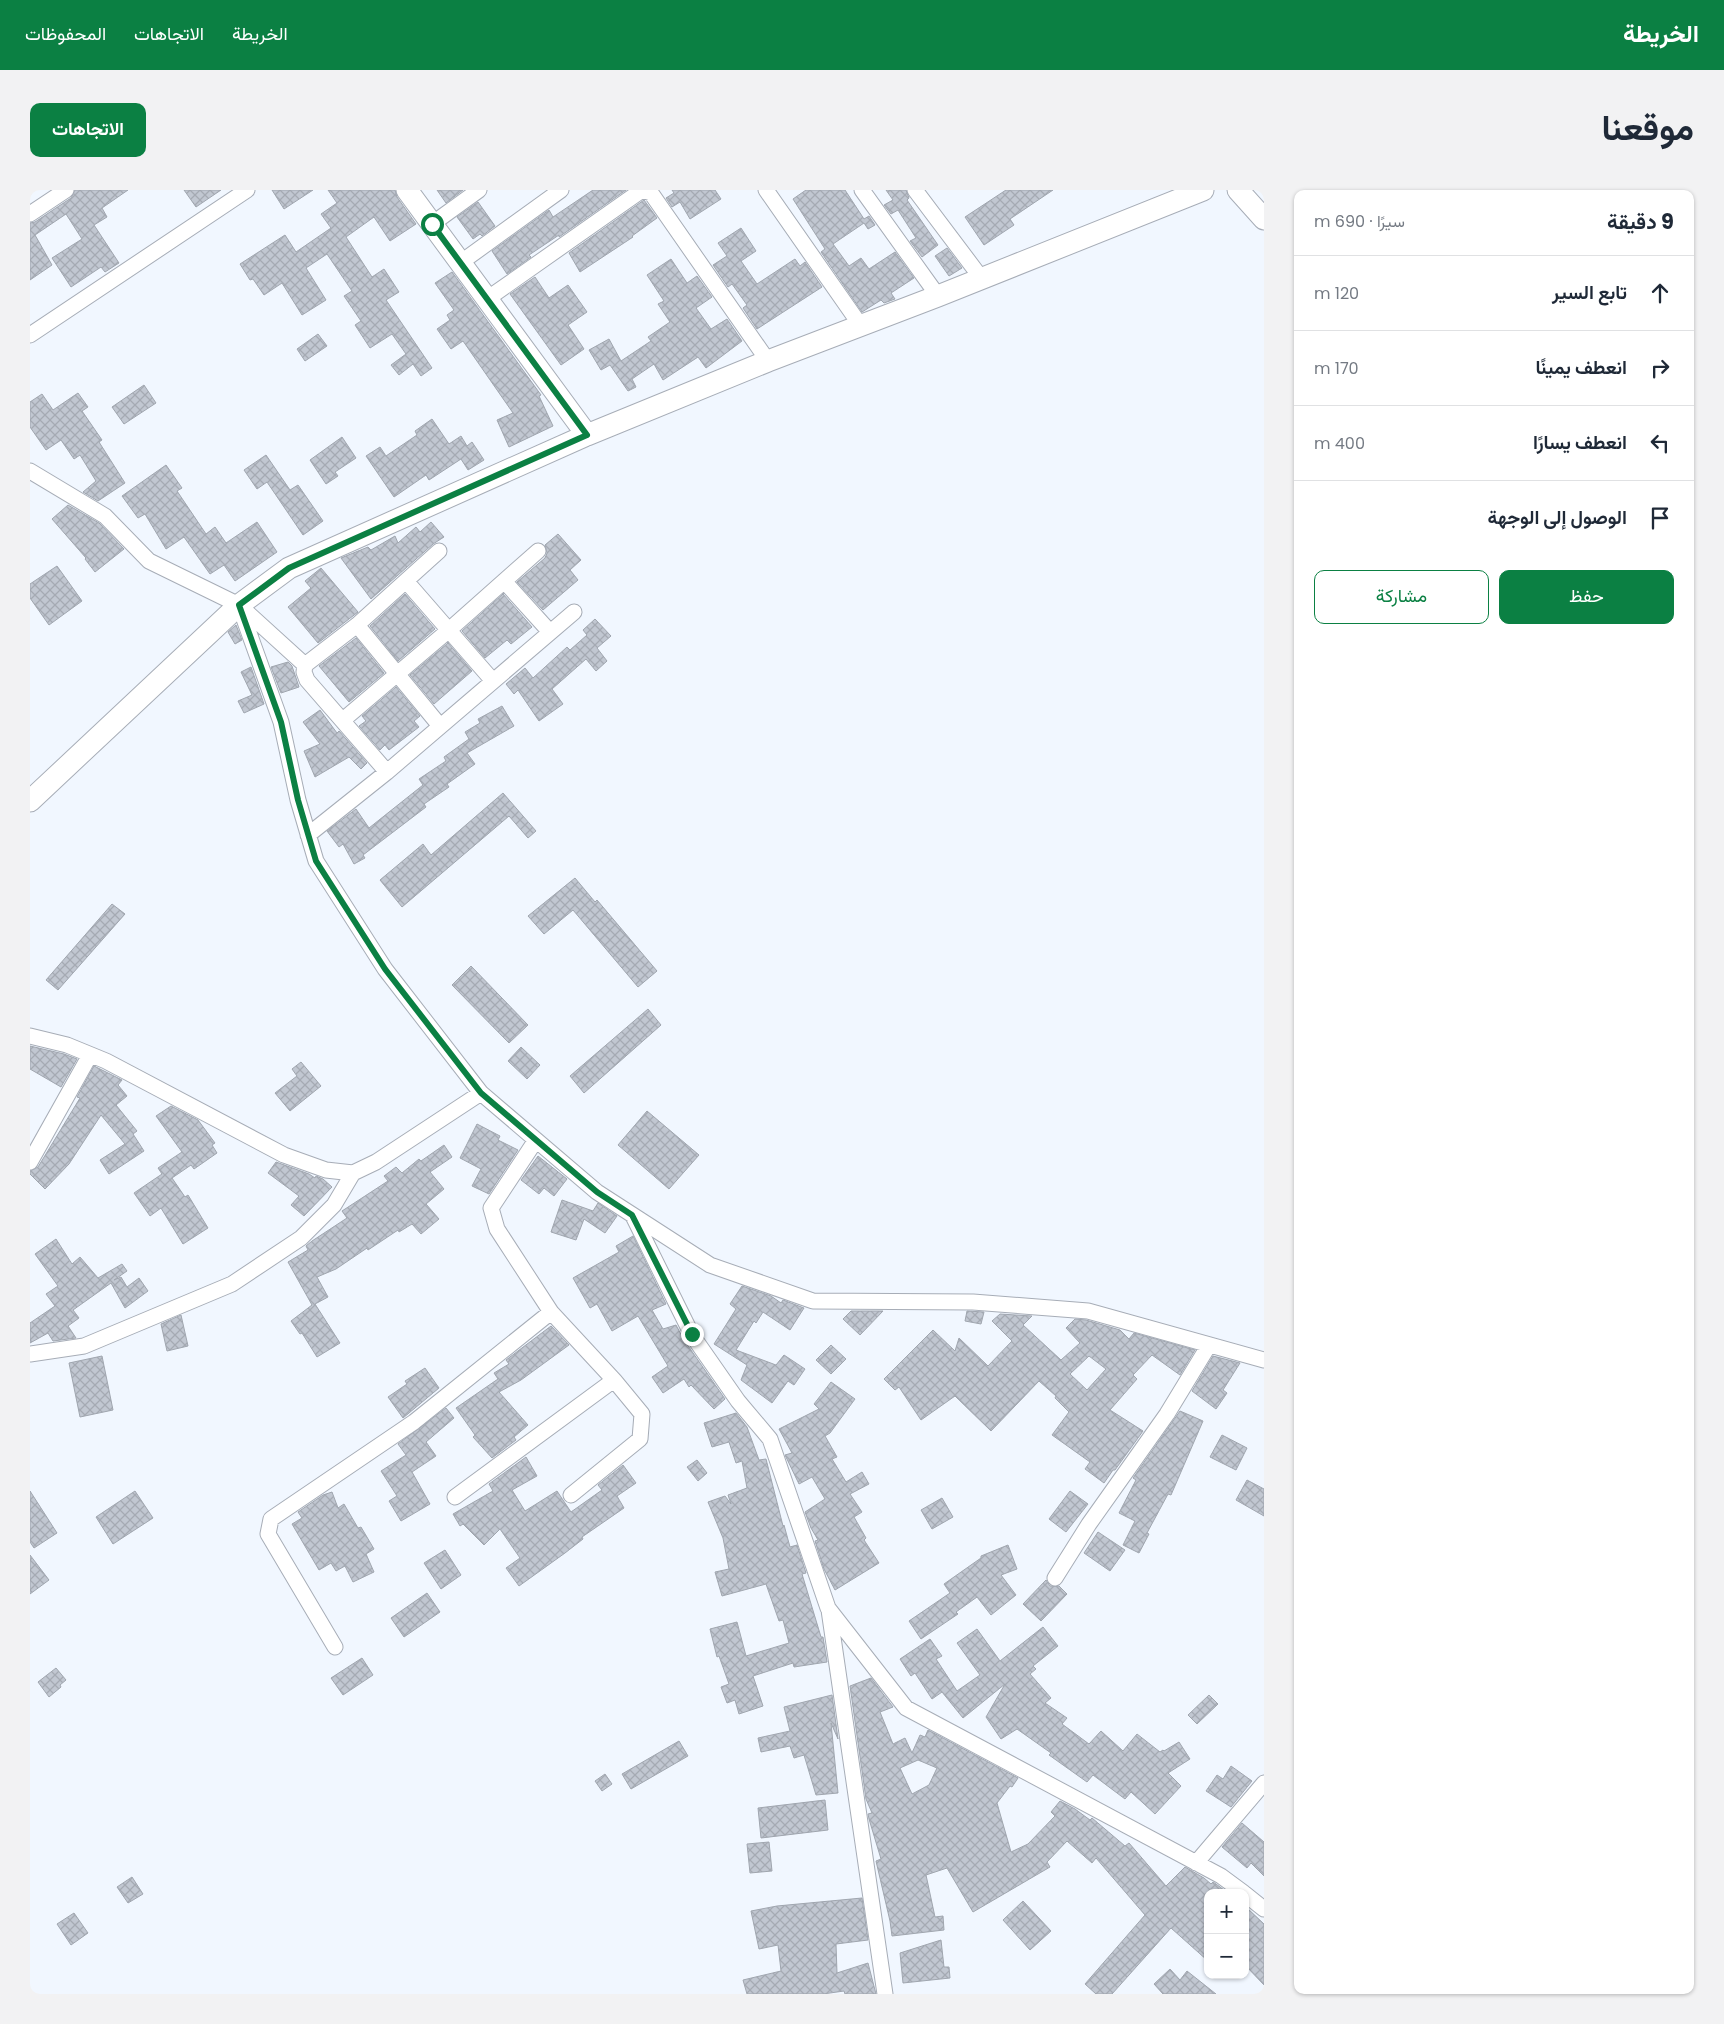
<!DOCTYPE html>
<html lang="ar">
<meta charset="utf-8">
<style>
:root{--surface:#fff;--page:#f2f2f3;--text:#1f2937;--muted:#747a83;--line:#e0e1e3;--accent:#0b8043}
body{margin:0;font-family:Poppins,Vazirmatn,sans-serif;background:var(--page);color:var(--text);direction:rtl}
.controls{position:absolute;right:15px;bottom:15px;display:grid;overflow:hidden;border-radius:10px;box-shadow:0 1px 4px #0004}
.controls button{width:45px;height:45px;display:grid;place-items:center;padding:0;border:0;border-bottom:1px solid var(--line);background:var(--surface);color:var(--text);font:25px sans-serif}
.stop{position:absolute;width:15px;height:15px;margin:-11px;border:4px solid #0b8043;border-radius:50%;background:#fff}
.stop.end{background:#0b8043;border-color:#fff;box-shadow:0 1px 5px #0008}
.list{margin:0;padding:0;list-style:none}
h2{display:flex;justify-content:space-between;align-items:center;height:65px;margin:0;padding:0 20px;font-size:21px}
h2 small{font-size:16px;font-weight:400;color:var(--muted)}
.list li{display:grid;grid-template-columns:32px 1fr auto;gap:15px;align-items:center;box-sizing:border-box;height:75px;padding:0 20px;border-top:1px solid var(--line)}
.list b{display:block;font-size:19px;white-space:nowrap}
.list em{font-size:16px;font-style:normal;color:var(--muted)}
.actions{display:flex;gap:10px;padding:15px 20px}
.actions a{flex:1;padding:11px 0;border:1px solid var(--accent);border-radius:10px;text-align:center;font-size:18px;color:var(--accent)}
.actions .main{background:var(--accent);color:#fff}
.icon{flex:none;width:28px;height:28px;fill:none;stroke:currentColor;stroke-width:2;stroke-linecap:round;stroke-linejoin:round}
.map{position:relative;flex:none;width:1234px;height:1804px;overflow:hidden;direction:ltr;border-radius:10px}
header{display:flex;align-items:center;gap:30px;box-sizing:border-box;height:70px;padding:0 25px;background:var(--accent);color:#fff}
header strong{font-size:24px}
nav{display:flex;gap:28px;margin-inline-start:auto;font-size:18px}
.intro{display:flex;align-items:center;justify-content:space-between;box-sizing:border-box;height:120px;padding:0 30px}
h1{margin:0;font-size:35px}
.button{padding:12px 22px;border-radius:10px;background:var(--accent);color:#fff;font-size:18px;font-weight:700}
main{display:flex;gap:30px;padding:0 30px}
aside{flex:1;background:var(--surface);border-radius:10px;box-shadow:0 1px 4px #0004}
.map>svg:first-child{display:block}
</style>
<header>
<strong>الخريطة</strong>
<nav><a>الخريطة</a><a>الاتجاهات</a><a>المحفوظات</a></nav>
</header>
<div class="intro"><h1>موقعنا</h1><a class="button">الاتجاهات</a></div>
<main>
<aside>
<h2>9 دقيقة<small>سيرًا · 690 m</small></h2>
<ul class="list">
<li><svg class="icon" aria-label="ahead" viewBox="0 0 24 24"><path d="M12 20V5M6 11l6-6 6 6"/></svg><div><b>تابع السير</b></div><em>120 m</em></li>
<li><svg class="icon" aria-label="right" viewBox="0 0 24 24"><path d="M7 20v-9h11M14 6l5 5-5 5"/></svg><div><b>انعطف يمينًا</b></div><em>170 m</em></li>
<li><svg class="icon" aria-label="left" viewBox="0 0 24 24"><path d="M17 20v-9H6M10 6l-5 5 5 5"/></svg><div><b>انعطف يسارًا</b></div><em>400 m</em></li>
<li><svg class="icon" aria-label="arrive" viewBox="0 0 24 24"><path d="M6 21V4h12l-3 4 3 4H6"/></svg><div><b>الوصول إلى الوجهة</b></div></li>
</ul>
<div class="actions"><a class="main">حفظ</a><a>مشاركة</a></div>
</aside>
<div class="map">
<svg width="1234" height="1804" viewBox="0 0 1234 1804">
<defs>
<pattern id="building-cross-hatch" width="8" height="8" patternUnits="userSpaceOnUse" patternTransform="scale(1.25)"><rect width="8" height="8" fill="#c1c7d1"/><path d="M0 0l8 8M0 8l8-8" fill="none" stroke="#a5aab3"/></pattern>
</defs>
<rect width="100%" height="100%" fill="#f1f7ff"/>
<path fill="url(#building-cross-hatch)" stroke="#a0a6af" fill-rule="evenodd" d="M45,0H98L72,18L77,27L64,35L89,73L75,82L71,77L41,97L22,68L52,49L36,24L5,45L22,75L0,90V33L5,32L41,8Z
M154,0H191L166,17Z
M242,0H283L254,19Z
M298,0H365L367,7L386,34L360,51L344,27L316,47L342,87L354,79L369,102L356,110L402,178L391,186L383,174L369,185L361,175L376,164L362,144L340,158L325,135L331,131L314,106L322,101L297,64L276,78L296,110L272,125L252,93L234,105L223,89L220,90L210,74L255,45L266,62L301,38L291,24L307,13Z
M407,0H433L416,13Z
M563,0H596L529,47V45L499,65L501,67L477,84L462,61L519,20L523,27Z
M642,0H685L691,9L660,29L650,12L642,17L636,8L644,3Z
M776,0H815L834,29L839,26L845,35L838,39L834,33L803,54L819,76L831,68L839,79L865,62L884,88L861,103L865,109L854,113L851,110L832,122L791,62L795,59L763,9Z
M856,0H876L879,8L877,10L908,55L892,67L880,51L886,48L868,20L861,24L854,15L863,10Z
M976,0H1023L980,29L984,35L954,55L935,27Z
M614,10L627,28L602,46L603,47L550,82L539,63Z
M448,12L465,36L452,46L450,44L443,49L427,27Z
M711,38L726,61L711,71L727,94L765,69L770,76L775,72L792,97L727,139L713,118L717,115L702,94L698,97L683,75L697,66L688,53Z
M917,58L932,78L919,86L905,66Z
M641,69L657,93L667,86L682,107L666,118L681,139L697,129L712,151L676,178L668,167L633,190L624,174L602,189L606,197L598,201L580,175L571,180L559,160L579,149L591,171L621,151L618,147L640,132L628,114L634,111L617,85Z
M422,82L511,205L509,206L523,236L479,257L467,230L483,223L433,151L421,159L407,139L420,130L417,125L424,120L405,93Z
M505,87L519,108L538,95L557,122L538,135L554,159L531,175L480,104Z
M288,144L297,156L275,171L267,159Z
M114,195L126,213L94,234L82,217Z
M48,203L58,217L52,221L72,250L69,252L95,293L68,311L53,302L66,291L50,265L44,269L31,250L16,260L0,237V212L12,204L23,220Z
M402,229L419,254L431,246L437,256L442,252L454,270L438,280L431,269L399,290L396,285L364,307L336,266L350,257L356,266L387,245L385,241Z
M312,247L326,268L305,282L308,286L296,294L280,270Z
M236,265L260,300L268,295L293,331L273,345L237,292L227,299L214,280Z
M136,275L152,298L147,301L176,344L185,337L196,353L227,332L247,362L205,391L194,375L180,384L154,347L136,359L115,324L108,328L92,306Z
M38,315L69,333L94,359L65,382L55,369L56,368L22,329Z
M401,332L414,347L403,354L341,409L311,368L338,357L341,360L365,346L368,353L386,337L390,342Z
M528,344L551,370L540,380L548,390L513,420L487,392L515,368L517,363L515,355Z
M27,376L52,411L19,435L0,408V394Z
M291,378L328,422L288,453L258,417L281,398L275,391Z
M375,404L405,439L368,471L340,436Z
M473,404L502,437L481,454L477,450L455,468L432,441Z
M565,429L581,446L567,458L577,471L566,481L556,469L522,499L533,514L509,531L488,500L484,504L476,494L495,478L503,488L537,457L540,460L557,445L553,440Z
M206,435L212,450L205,454L198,442Z
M326,448L354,483L319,512L289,476Z
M418,453L442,481L404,514L380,485Z
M258,472L262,476L269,497L251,503L241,477Z
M221,477L234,514L214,523L208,511L222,505L211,482Z
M366,497L390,526L384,531L389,537L359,560L355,555L350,560L329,536L336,531L332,526Z
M472,516L484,536L437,563L445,574L417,594L419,597L394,614L396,617L333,665L335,668L324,674L313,654L309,657L297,641L326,619L339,638L393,595L389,589L416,571L414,567L439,549L435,542L450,533L448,529Z
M290,520L307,543L309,541L337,573L331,579L319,567L285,587L274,561L290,554L273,532Z
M473,603L506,641L498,648L479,626L372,717L350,690L393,654L401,665Z
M545,688L565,712L567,710L627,781L608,797L543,720L514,744L498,726Z
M82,714L95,724L28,800L16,790Z
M441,776L498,835L479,853L422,795Z
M618,819L631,835L554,903L540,886Z
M0,856L34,864L47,869L31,897L0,879Z
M491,857L510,875L497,889L478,871Z
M271,872L291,896L260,921L245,903L267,886L262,879Z
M64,876L92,890L88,895L97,906L86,915L107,941L103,944L114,961L79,984L70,970L95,954L71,925L39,974L15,999L0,984V981L8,977L50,908L47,907Z
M141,916L168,930L185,953L182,955L187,963L164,979L161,975L142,988L155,1007L158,1005L178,1038L153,1054L131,1018L120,1026L104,1003L132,984L128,978L152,962L126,926Z
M617,921L669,965L639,999L588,955Z
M447,934L470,946L468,950L488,960L459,1004L442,996L451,979L430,968Z
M414,955L422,967L400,982L414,999L396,1014L409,1029L391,1044L382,1034L369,1042L368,1040L338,1060L337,1058L306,1079L287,1087L298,1107L285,1114L310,1153L287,1167L272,1143L270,1144L261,1131L282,1115L258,1072L278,1060L276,1056L282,1051L317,1028L312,1021L358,991L354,986L366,977L372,983L389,969L391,971Z
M508,966L537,989L524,1006L514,998L509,1004L491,990Z
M246,972L279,984L285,988L286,986L293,989L302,997L274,1026L261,1015L269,1006L238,983Z
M532,1010L563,1021L568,1013L587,1026L575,1043L554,1029L546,1050L521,1042Z
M603,1046L636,1114L622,1120L633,1139L646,1135L654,1150L695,1209L684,1219L661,1195L659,1197L654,1189L633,1203L622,1187L638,1176L608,1126L582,1141L567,1114L560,1118L543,1088L589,1062L586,1056Z
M26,1049L42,1074L50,1067L68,1088L92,1074L97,1081L84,1090L91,1087L97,1097L109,1088L118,1101L95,1118L81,1093L43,1120L49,1128L38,1136L46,1148L23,1151L18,1143L0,1153V1133L25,1116L16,1104L28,1096L5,1064Z
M712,1096L741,1106L751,1113L753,1110L774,1118L760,1140L733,1122L726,1133L724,1131L706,1160L746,1175L754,1165L775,1179L764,1195L758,1191L742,1213L711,1190L717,1175L684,1154L706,1119L700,1114Z
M821,1121H853L830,1145L813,1129Z
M937,1121L954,1122L951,1134L935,1131Z
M970,1124L1002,1126L993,1135L1031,1170L1050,1153L1036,1138L1045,1129L1056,1130L1090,1140L1099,1149L1104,1143L1165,1160L1150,1185L1122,1165L1103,1185L1107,1189L1080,1220L1113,1241L1085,1280H1083L1074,1293L1055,1279L1060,1272L1022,1245L1039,1222L1025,1208L1026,1206L1009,1191L961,1241L925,1206L891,1230L869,1197L865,1200L854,1189L903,1140L925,1161L929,1148L958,1176L982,1151L962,1131ZM1059,1166L1076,1179L1057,1200L1040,1184Z
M151,1125L158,1156L137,1161L131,1134Z
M521,1136L539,1155L491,1190L469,1202L498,1235L484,1247L486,1250L462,1268L443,1247L445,1245L426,1218L468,1189L464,1183L479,1174L476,1170Z
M801,1155L816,1169L801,1184L786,1170Z
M72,1166L83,1220L50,1227L39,1173Z
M1183,1166L1210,1173L1193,1200L1197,1203L1186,1219L1162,1201Z
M395,1178L409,1198L373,1228L358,1207L377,1194L375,1191Z
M801,1192L825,1209L800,1243L795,1246L807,1267L802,1269L816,1292L832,1282L839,1294L820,1304L832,1322L824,1327L836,1348L834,1350L849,1373L805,1400L794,1379L785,1351L788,1350L781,1338L775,1322L795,1309L782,1287L769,1294L755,1265L762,1263L749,1239L789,1219L784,1214Z
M416,1218L424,1228L396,1252L406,1266L382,1282L400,1314L371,1331L359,1311L367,1306L351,1281L376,1265L368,1254Z
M1150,1221L1173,1231L1141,1305L1138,1304L1117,1343L1119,1344L1109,1363L1093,1355L1105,1331L1089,1323L1106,1290L1103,1288Z
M706,1223L717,1237L729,1270L736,1269L753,1336L754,1335L760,1357L767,1355L776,1383L772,1384L791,1447H793L797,1472L764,1477L763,1473L723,1486L733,1516L709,1524L705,1510L697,1513L691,1497L699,1494L689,1466L687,1467L680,1439L707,1432L716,1466L759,1453L753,1430L749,1431L736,1394L692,1406L685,1382L699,1379L693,1348L678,1312L695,1306L701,1314L698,1305L717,1298L712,1271L706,1273L699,1252L682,1257L674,1233Z
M1192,1245L1217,1258L1206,1280L1180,1267Z
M496,1267L507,1286L482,1300L495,1321L527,1301L541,1322L572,1300L568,1295L593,1275L606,1293L587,1306L594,1318L552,1347L553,1349L535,1363L489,1396L476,1378L490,1368L470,1339L454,1355L433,1334L430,1336L423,1324L463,1301L459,1294Z
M667,1270L677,1283L668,1291L657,1277Z
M1217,1290L1234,1299V1326L1206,1310Z
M0,1301L27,1343L4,1358L0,1352Z
M105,1301L123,1328L83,1354L66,1327Z
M1040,1301L1058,1314L1036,1342L1019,1329Z
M302,1302L308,1318L314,1314L328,1338L331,1337L344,1359L336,1364L344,1382L323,1392L315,1376L306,1381L301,1373L289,1380L262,1334L272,1328L268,1322L293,1305Z
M912,1308L923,1327L902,1339L891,1320Z
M1068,1342L1095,1360L1080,1381L1054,1363Z
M978,1355L987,1379L971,1385L986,1405L961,1425L947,1407L926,1422L928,1424L891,1449L879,1431L920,1403L914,1394L951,1368V1366Z
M415,1360L431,1385L411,1399L394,1373Z
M0,1365L19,1390L0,1404Z
M1016,1390L1020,1396H1029L1037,1404L1011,1431L993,1414Z
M397,1403L410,1422L374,1447L361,1428Z
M1013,1437L1028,1456L1003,1476L1006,1479L1000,1484L1021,1508L1015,1513L1037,1528L1032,1534L1059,1554L1071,1541L1093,1561L1107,1544L1130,1562L1133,1560L1134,1561L1149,1552L1160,1569L1138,1583L1151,1596L1125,1624L1101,1602L1095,1609L1063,1585L1057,1592L1019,1565L1021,1563L987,1539L971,1549L956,1527L975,1494L933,1528L912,1502L902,1509L885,1483L881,1486L870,1469L900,1449L912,1466L906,1469L927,1501L950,1485L927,1453L947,1439L970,1471Z
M332,1468L343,1485L313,1505L301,1488Z
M26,1478L36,1490L30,1495L31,1497L19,1507L8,1492Z
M841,1488L863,1517L850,1522L863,1554L875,1548L882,1563L890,1545L895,1547L898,1540L988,1588L982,1597L980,1596L967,1613L981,1662L998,1654L1025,1626L1021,1622L1030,1611L1045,1619L1060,1630L1062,1628L1095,1656L1099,1653L1136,1696L1155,1677L1174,1688L1181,1694L1183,1692L1186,1694L1198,1703H1178V1771L1141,1738L1082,1804H1066L1055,1794L1115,1725L1066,1668L1062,1673L1037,1651L1017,1672L1020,1677L943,1722L917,1678L896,1685L905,1727L913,1726L914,1740L862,1746L860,1731L846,1671L851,1669L839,1629L838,1624L842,1623L836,1609L820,1496ZM888,1570L907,1578L899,1595L882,1604L870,1578Z
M802,1505L808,1549L801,1533L808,1603L786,1605L774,1565L764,1568L760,1556L731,1562L728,1548L760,1541L754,1517Z
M1179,1505L1188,1514L1167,1534L1158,1525Z
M649,1551L658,1566L601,1599L592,1584Z
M1201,1576L1222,1591L1201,1617L1176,1601L1187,1585L1193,1589Z
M575,1584L582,1594L572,1601L565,1591Z
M795,1610L798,1640L731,1648L728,1618Z
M1212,1633L1234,1652V1686L1221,1673L1217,1678L1192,1657Z
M739,1652L742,1681L720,1683L717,1654Z
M102,1687L113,1704L98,1713L87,1697Z
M832,1708L838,1750L806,1754L807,1783L838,1773L846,1804H815L814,1801L793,1804H717L713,1790L751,1781L748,1755L729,1759L721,1721L747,1716Z
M993,1711L1021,1741L1000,1760L973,1730Z
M1215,1716L1234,1734V1795L1215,1775Z
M44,1723L58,1743L41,1755L27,1734Z
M911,1750L914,1777H919L920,1788L873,1793L870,1763Z
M1140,1779L1150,1790L1157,1781L1186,1804H1133L1124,1794Z"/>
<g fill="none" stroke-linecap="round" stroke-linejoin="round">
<defs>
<path id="street" d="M613,0L621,3L738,171
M736,0L831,136
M832,0L908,106
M885,0L952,89
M0,24L36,0
M402,34L449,0
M430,73L531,0
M457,109L612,0
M0,145L217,0
M0,281L75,326L119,371L209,415L275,475
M376,391L463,491
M474,391L520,442
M209,415L251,532L268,610L286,671L355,779L451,903L567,1002L680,1075L783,1111L943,1112L1058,1121L1234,1170
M327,435L410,536
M313,530L419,440L508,361
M357,582L277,490L274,482L275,475L327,435L409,361
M278,645L357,582L544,422
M0,846L37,855L76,871L254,965L296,980L323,983L346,972L451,903
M506,950L461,1018L467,1039L521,1122L584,1190L612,1224L610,1249L541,1305
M0,972L60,865
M603,1026L662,1145L708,1211L740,1249L798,1418L876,1518L1191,1686L1214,1703
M0,1164L54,1156L202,1094L271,1048L304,1015L323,983
M425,1307L584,1190
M1025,1388L1059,1334L1137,1224L1179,1155
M799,1420L855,1804
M305,1457L238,1344L241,1329L384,1232L521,1122
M1166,1673L1234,1593
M1215,1704L1234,1719"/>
<path id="secondary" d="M377,0L557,245
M1208,0L1234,29
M0,611L209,415L259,378L557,245L738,171L908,106L1173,0"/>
</defs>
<use href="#street" stroke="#a7adb7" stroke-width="17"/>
<use href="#secondary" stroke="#a7adb7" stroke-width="23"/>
<use href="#street" stroke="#fff" stroke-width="15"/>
<use href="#secondary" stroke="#fff" stroke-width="21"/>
</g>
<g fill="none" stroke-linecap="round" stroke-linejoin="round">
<path stroke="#0b8043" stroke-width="6" d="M402,34L557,245L259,378L209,415L251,532L268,610L286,671L355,779L451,903L567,1002L602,1025L662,1144"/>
</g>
</svg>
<div class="controls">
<button>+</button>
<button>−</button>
</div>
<div class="stop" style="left:402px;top:34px"></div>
<div class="stop end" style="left:662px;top:1144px"></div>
</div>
</main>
